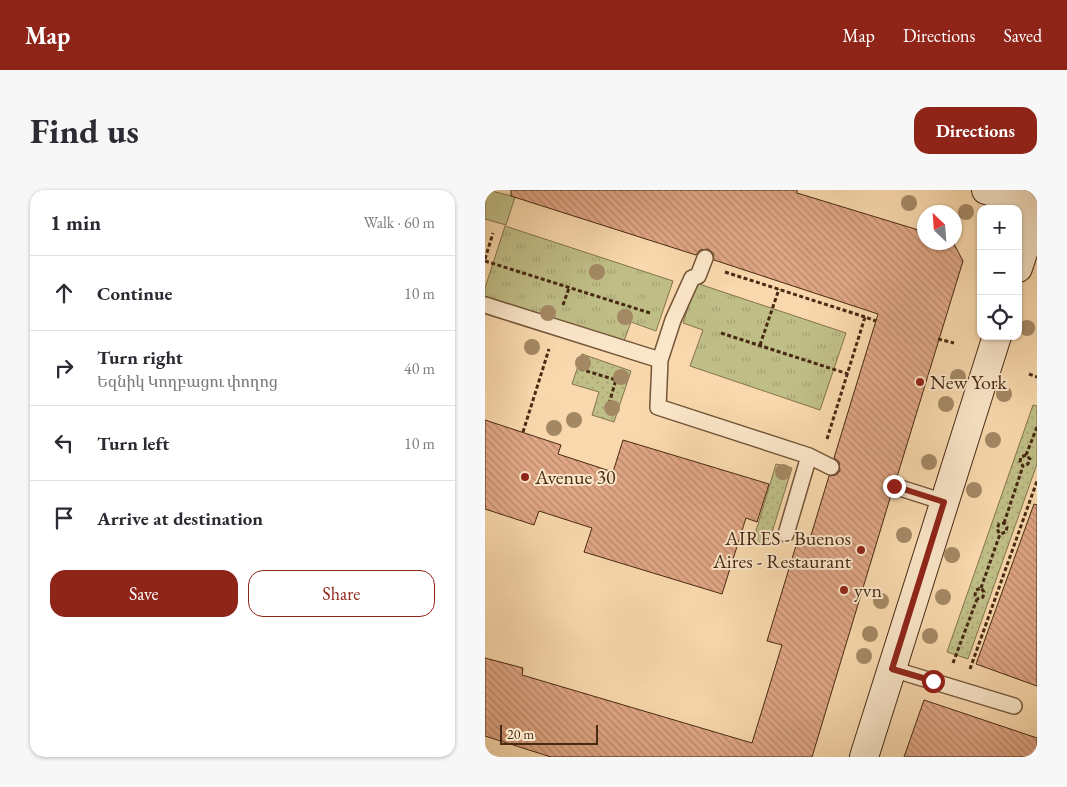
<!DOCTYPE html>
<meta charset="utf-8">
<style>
:root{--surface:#fff;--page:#f7f7f7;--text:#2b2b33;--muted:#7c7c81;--line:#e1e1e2;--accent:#8f2418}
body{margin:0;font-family:"EB Garamond","Noto Serif Armenian",serif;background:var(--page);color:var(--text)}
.controls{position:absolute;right:15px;top:15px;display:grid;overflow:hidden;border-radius:10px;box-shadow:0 1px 4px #0004}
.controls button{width:45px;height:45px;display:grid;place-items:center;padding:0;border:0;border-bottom:1px solid var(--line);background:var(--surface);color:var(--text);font:25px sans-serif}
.compass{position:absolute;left:432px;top:15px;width:45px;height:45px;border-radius:50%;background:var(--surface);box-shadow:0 1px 4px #0004;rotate:335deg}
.scale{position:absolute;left:15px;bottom:12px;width:98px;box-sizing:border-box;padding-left:5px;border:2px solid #482912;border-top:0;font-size:14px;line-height:18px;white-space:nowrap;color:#482912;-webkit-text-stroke:4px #fae6c9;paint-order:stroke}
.stop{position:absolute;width:15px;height:15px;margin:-11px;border:4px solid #8f2418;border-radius:50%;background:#fff}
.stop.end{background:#8f2418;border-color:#fff;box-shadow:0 1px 5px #0008}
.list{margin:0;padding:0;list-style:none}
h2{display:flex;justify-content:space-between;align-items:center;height:65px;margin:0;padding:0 20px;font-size:21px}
h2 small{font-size:16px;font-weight:400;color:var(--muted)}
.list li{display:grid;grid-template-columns:32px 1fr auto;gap:15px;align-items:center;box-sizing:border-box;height:75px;padding:0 20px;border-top:1px solid var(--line)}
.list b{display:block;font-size:19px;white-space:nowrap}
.list p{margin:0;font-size:16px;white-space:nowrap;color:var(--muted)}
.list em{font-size:16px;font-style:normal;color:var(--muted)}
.actions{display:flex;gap:10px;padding:15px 20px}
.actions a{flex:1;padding:11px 0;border:1px solid var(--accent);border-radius:15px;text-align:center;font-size:18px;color:var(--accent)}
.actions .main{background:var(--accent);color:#fff}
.icon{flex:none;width:28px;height:28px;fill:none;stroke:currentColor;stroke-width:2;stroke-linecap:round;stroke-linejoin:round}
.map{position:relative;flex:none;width:552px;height:567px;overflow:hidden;border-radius:15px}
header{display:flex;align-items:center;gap:30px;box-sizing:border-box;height:70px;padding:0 25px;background:var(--accent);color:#fff}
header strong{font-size:24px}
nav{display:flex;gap:28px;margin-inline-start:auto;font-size:18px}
.intro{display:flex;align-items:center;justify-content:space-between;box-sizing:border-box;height:120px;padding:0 30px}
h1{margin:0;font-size:35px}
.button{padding:12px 22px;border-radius:15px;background:var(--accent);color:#fff;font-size:18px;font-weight:700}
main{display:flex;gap:30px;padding:0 30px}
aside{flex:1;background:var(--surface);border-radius:15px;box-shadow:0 1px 4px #0004}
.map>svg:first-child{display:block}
</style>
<header>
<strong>Map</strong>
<nav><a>Map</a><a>Directions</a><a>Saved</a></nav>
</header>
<div class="intro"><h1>Find us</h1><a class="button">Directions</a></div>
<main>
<aside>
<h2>1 min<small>Walk · 60 m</small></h2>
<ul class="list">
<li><svg class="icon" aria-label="ahead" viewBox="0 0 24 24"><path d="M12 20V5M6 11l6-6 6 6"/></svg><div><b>Continue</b></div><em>10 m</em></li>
<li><svg class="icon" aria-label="right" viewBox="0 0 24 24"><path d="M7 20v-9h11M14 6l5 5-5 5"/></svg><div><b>Turn right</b><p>Եզնիկ Կողբացու փողոց</p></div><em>40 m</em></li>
<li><svg class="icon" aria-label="left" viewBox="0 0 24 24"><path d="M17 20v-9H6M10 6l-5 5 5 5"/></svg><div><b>Turn left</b></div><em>10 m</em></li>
<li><svg class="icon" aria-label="arrive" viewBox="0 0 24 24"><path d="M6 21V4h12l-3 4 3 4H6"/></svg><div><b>Arrive at destination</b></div></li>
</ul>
<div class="actions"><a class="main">Save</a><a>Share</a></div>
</aside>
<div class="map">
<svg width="552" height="567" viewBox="0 0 552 567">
<defs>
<pattern id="grass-dots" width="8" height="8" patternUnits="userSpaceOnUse" patternTransform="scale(1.25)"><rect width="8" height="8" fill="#c0be87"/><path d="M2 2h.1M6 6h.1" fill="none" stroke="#a6a374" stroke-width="1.8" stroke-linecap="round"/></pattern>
<pattern id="park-tufts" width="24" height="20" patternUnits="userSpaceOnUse" patternTransform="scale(1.25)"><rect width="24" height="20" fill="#c0be87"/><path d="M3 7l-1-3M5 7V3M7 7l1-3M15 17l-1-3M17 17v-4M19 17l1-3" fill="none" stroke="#a6a374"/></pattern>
<pattern id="building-back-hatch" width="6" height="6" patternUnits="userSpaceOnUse" patternTransform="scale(1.25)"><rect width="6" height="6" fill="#e0a685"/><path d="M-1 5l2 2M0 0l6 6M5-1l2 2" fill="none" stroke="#b8876b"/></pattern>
</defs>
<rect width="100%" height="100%" fill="#f8d8ac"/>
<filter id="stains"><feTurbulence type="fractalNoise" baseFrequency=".004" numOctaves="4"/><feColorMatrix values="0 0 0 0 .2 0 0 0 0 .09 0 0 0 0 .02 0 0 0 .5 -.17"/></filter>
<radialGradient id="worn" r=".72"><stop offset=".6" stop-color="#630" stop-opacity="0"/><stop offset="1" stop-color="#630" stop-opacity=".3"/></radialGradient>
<path fill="url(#grass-dots)" stroke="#84744c" d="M97,164L146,181L129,232L107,225L114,202L87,194Z
M548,215L552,216V274L483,469L462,462Z
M291,274L307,278L283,355L268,351Z"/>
<path fill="url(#park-tufts)" stroke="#84744c" d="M20,36L188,91L171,141L146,132L139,151L0,106V98Z
M211,93L361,143L335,220L205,176L218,140L198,133Z"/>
<path fill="#c0be87" stroke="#84744c" d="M3,0L30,7L21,35L0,29V10Z"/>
<path fill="url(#building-back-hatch)" stroke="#482912" d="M26,0H312V3L440,42V52H468L478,71L412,287L403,289L400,294L402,302L406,305L327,567H66L0,546V468L38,478L37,485L267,553L297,455L282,451L313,349L324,352L344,286L351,285L355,281L354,272L349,268L393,124L229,70L228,63L223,59L215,60L211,65L26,6Z
M0,230L76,255L73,264L128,282L138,250L284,294L272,332L261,328L237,404L99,362L107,338L54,321L49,335L0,319Z
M549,314L552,315V496L491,474Z
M439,510L552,548V567H419Z"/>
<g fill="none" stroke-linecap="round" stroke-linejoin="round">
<defs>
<path id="lane" d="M0,115L175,170L173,217L324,266L346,277
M175,170L188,130L207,88L213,86L220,68
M409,296L459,312
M301,344L324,266
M407,479L529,516"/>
<path id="secondary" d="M501,0L552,16
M533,78L552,20
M379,567L512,146"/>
</defs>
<use href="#lane" stroke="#745538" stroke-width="18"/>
<use href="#secondary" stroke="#482912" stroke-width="30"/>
<path stroke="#482912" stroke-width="3" stroke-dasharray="4 2.5" stroke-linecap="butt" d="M0,69L8,43
M0,71L165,123
M240,82L380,127
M78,115L84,98
M236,143L363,184
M453,149L469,153
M275,155L294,99
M95,179L131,190L122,220
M544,184L552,187
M38,242L64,159
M342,249L380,127L391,131
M541,265L552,237
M519,333L538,276L535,272L536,267L541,265L545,269L543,274L538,276
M496,398L515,344L512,339L514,334L519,333L522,337L521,342L515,344
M468,473L492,409L490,405L491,400L496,398L499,402L498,407L492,409
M485,479L552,291"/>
<use href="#lane" stroke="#fae6c9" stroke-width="15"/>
<use href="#secondary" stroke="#fae6c9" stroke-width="28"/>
</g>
<g fill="#a48864">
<circle cx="424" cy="13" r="8"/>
<circle cx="481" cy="22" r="8"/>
<circle cx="112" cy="82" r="8"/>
<circle cx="63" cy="123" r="8"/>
<circle cx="140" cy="127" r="8"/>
<circle cx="542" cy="138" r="8"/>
<circle cx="47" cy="157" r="8"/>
<circle cx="98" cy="173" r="8"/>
<circle cx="136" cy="187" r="8"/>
<circle cx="473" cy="187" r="8"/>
<circle cx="519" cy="204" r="8"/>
<circle cx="461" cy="214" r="8"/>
<circle cx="127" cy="218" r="8"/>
<circle cx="89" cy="230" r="8"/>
<circle cx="69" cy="238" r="8"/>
<circle cx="508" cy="250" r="8"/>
<circle cx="444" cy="272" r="8"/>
<circle cx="298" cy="282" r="8"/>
<circle cx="489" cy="300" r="8"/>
<circle cx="419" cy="345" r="8"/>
<circle cx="467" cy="365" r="8"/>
<circle cx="458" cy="407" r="8"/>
<circle cx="396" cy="411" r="8"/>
<circle cx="385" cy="444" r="8"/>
<circle cx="445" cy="446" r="8"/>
<circle cx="379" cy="466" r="8"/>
</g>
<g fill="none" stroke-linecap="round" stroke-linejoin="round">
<path stroke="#8f2418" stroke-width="6" d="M409,296L459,312L407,479L448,491"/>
</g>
<g fill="#8f2418" stroke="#fae6c9" stroke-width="2">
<circle cx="435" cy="192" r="5"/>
<circle cx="40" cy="287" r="5"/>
<circle cx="376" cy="360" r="5"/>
<circle cx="359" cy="400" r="5"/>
</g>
<g text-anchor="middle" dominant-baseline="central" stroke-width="4" stroke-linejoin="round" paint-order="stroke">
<g font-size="20" fill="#482912" stroke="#fae6c9" text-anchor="start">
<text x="445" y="192">New York</text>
<text x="50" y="287">Avenue 30</text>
<text x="366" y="348" text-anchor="end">AIRES - Buenos<tspan x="366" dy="23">Aires - Restaurant</tspan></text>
<text x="369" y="400">yvn</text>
</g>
</g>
<rect width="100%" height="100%" filter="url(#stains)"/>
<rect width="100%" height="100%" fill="url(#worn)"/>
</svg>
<div class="controls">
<button>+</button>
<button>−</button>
<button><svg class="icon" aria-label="locate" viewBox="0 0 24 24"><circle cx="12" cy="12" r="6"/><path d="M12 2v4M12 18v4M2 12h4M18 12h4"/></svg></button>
</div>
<svg class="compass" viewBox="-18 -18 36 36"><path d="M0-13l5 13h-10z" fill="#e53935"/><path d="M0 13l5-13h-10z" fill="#7c7c81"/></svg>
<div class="scale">20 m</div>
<div class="stop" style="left:448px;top:491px"></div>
<div class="stop end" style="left:409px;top:296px"></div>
</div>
</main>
